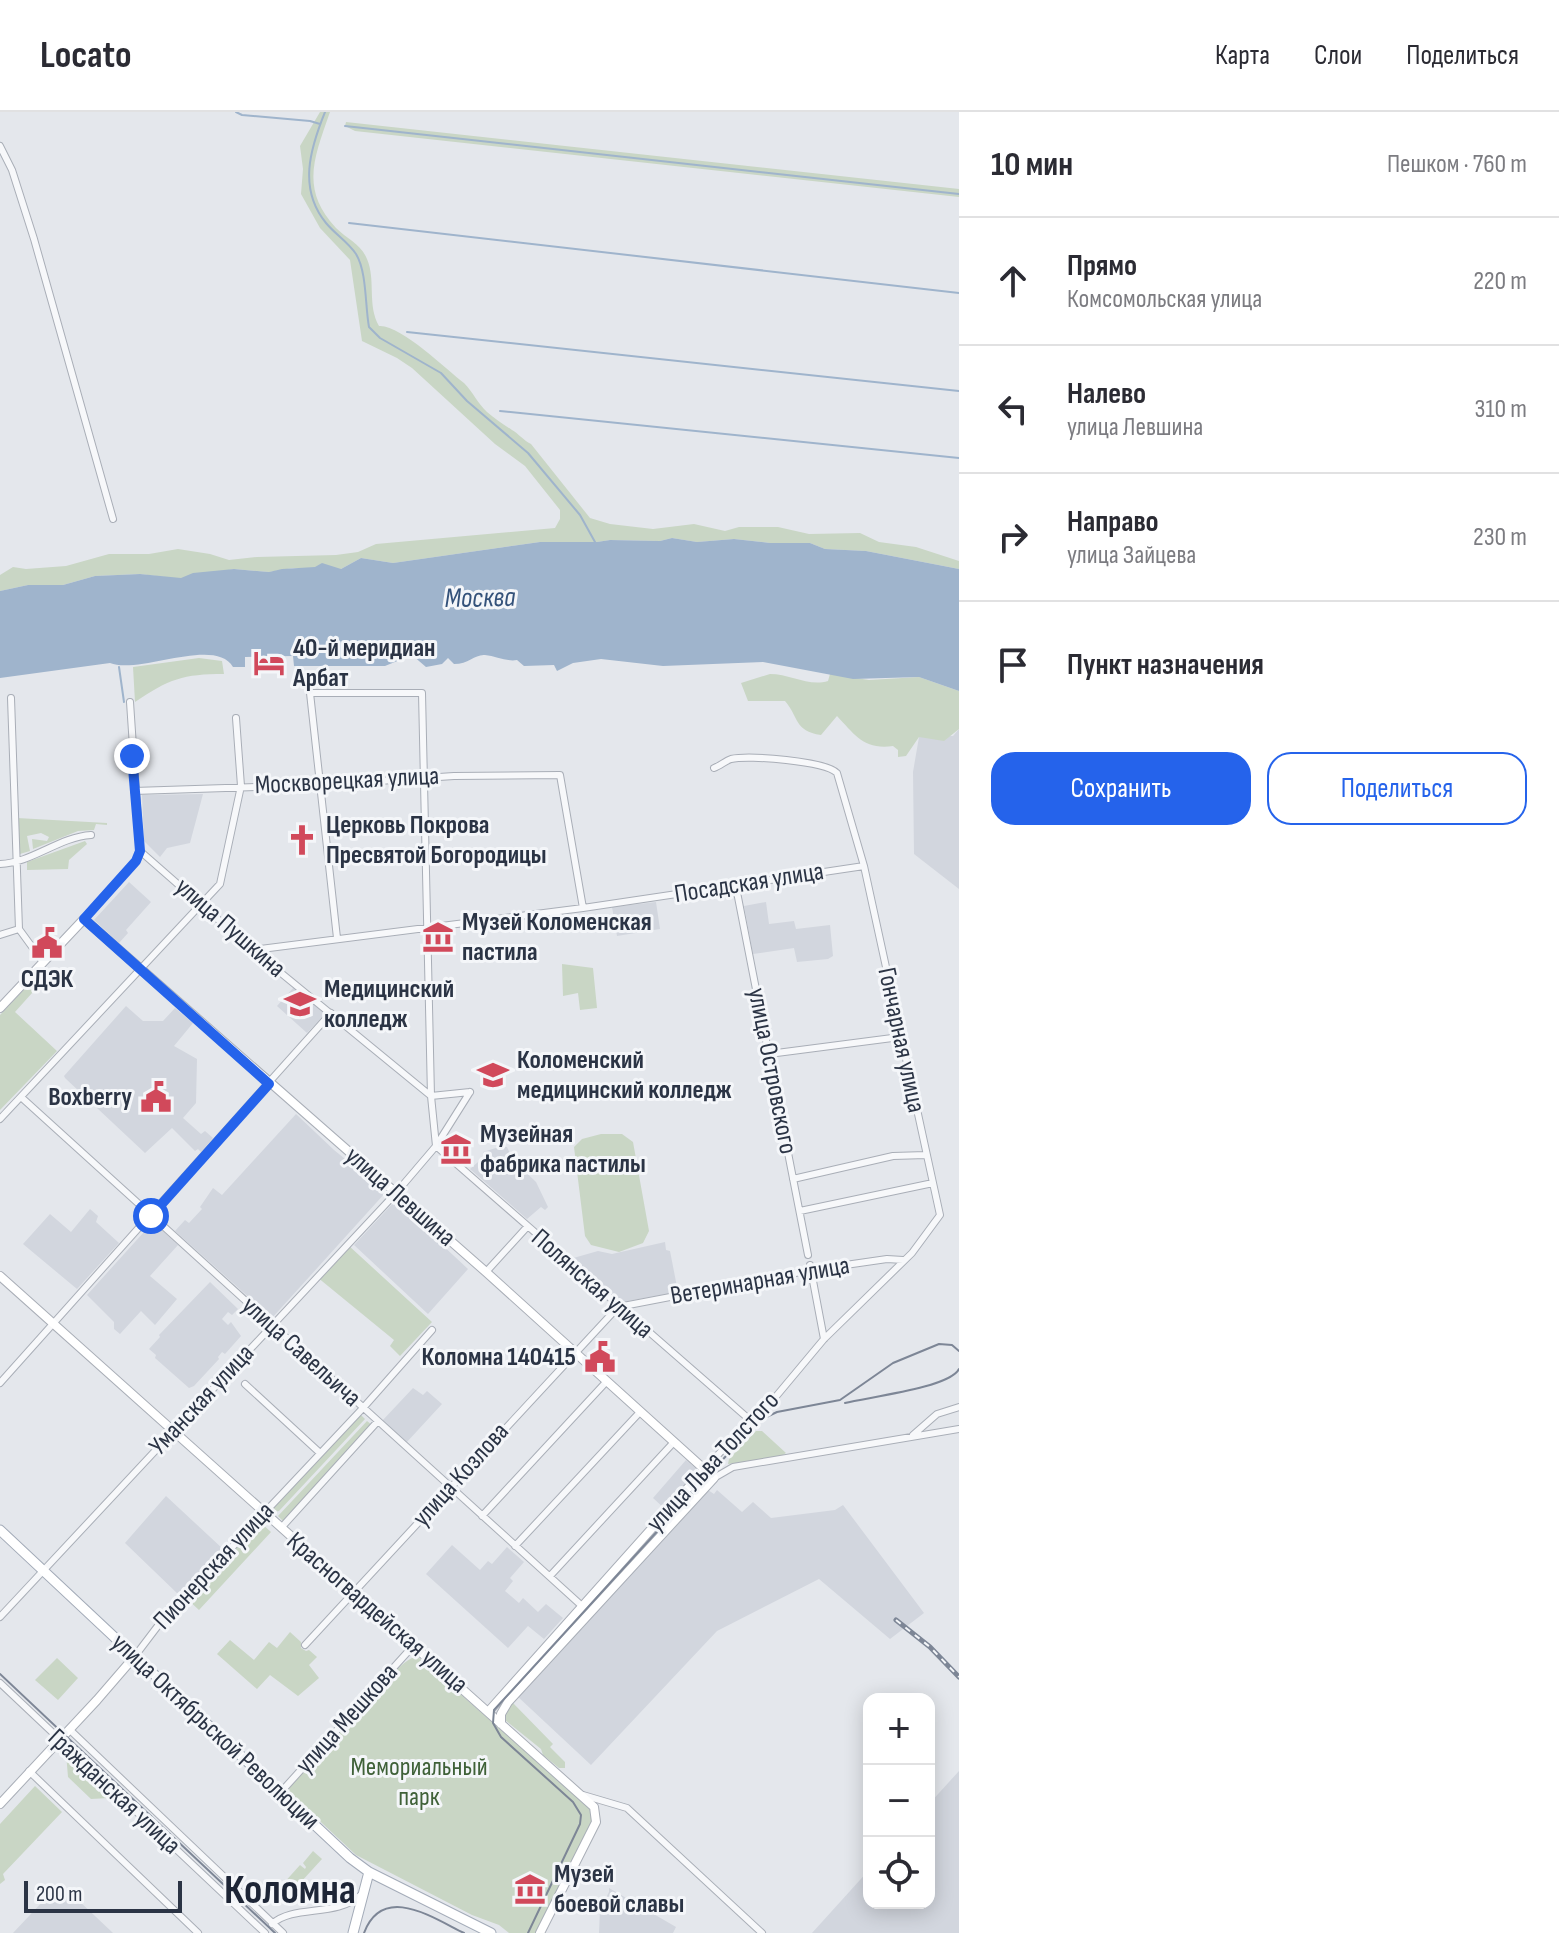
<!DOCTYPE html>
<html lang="ru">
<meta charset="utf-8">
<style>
:root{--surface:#fff;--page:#f7f7f7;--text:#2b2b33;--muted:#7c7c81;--line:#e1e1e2;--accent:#2563eb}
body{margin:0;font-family:"Sofia Sans Condensed",sans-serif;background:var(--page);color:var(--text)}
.controls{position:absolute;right:24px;bottom:24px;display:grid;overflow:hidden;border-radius:16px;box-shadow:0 4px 20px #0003}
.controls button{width:72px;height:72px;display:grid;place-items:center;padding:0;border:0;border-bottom:2px solid var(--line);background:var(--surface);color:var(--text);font:40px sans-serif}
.scale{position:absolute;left:24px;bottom:20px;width:158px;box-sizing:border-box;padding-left:8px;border:4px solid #2b3445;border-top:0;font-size:22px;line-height:28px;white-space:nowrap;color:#2b3445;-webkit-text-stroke:6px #f4f6f9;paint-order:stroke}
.stop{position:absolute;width:24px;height:24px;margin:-18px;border:6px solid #2563eb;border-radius:50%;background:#fff}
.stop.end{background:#2563eb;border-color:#fff;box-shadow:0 2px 8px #0008}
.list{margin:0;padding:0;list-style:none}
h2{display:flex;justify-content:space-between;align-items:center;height:104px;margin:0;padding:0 32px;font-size:34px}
h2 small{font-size:26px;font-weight:400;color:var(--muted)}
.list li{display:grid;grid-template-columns:52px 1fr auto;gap:24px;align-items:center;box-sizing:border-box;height:128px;padding:0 32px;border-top:2px solid var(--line)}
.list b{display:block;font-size:30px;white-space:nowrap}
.list p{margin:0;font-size:26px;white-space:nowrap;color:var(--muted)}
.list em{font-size:26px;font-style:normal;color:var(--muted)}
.actions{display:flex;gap:16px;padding:24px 32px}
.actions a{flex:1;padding:18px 0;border:2px solid var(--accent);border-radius:24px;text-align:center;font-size:28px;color:var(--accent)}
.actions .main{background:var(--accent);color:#fff}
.icon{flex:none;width:44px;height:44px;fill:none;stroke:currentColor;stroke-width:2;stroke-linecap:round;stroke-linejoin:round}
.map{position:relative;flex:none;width:959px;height:1821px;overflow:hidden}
header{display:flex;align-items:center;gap:48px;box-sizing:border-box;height:112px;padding:0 40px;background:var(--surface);border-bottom:2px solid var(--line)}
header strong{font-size:38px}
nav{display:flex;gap:44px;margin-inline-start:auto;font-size:28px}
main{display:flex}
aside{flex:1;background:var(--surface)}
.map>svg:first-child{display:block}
</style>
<header>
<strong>Locato</strong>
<nav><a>Карта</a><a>Слои</a><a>Поделиться</a></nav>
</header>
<main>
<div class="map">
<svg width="959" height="1821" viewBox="0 0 959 1821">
<rect width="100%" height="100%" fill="#e4e7ec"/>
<path fill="#d2d6de" d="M959,617V777L914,742L913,660L919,625L953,624Z
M203,682L190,731L167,736L160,745L144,729L142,683Z
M129,770L151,790L126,818L128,821L119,831L94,808Z
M656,790L660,817L617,824L612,795Z
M766,790L769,812L794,809L796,817L830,813L833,844L828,847L797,850L794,836L753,842L744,794Z
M294,875L325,902L307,921L277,894Z
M126,894L143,909H163L175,896L193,911L174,934L197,947L196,991L183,1006L201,1022L205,1019L213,1026L201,1040L198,1037L195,1039L172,1016L145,1041L65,966L64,964Z
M296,1002L334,1038L386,1080L272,1206L175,1119L185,1108L189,1111L202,1097L200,1095L213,1076L222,1083Z
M499,1035H507L513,1048L536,1070L548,1095L545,1098L541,1095L527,1107L470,1057L485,1044L483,1040Z
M395,1089L468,1157L428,1202L354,1133Z
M90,1097L98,1104L96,1110L119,1131L77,1177L23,1132L50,1102L71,1120Z
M153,1110L178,1133L150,1164L177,1187L155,1213L141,1199L120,1222L114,1217V1210L87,1183Z
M665,1130L666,1138L670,1139L678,1180L622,1190L570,1147L598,1139L612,1142Z
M210,1170L238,1197L232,1203L228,1200L222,1207L228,1213L231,1210L241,1224L225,1242L222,1240L218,1245L219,1247L194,1274L189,1276L155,1246L156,1243L149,1237L160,1225L159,1223Z
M413,1276L423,1283L427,1279L442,1292L406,1331L382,1309Z
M686,1348L699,1359L665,1397L653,1386Z
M708,1378L714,1382L717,1378L742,1400L753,1390L771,1406L835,1398L843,1393L924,1501L890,1527L819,1467L717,1519L591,1653L516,1583Z
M166,1384L223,1437L180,1484L125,1431Z
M452,1433L480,1458L488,1449L492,1452L507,1435L524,1450L510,1466L513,1469L505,1479L519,1491L523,1486L538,1500L546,1492L563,1506L544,1527L528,1514L508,1536L426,1462Z
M959,1659V1821H812L869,1758V1791H929V1692Z
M60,1771L113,1821H13Z
M609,1776L676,1815L673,1821H599L600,1797L609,1780Z"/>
<path fill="#c9d6c5" d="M320,0H330C314,46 300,77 336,116C347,127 361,132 367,147C376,168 367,193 379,214C400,212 447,258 464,271C473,280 478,292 487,300C495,307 503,312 512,318C519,322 523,328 531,332L590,406L610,412L653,417L694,412L725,419L739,415H778L809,422L860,421L879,430L916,435L959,449V457L866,439L825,437L810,431H770L734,427L697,430L672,426L660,429L610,428L597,430H540L393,451L361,446L341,457L293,456L269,460L234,457L181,467L140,462L95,464L63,473H28L0,479V463L13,455L26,457L66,454L109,442H149L178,437L210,442L229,448L257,445L336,443L358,440L376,432L555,416L560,407V398L525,354L495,332L412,256L397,246L362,229L350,148L320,116L301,82L303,57L300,34Z
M346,10L959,77V85L355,19L345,14Z
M199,546L222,549L224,562C183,562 169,567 135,590L133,555Z
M770,562C790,562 809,575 828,569L830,562L869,568L919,565L959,579V617L944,629L919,625L906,644L898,645V638L893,634C864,638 855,623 837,604L821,623C794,619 799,605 785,589H748L741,571Z
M17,706L107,711V713L96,712L94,718L78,719L33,737L32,727L47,729L49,725L41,721L27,724L30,739L20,742Z
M85,729L87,732L69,748L68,757L27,758V750Z
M562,852L593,856L597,896L580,898L578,881L563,884Z
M35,866L41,871L15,900L57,939L0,998V903Z
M601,1022H622L633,1030L649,1119L643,1131L619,1140L591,1133L585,1124L574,1035L582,1027Z
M348,1133L432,1210L400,1244L390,1234L394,1228L317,1165Z
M360,1302L365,1307L279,1399L274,1400L271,1397Z
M367,1309L372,1313L283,1409L278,1404Z
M756,1319H762L786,1341L780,1345L728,1352L729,1347Z
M257,1411H261L271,1420L199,1498L187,1487Z
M290,1520L301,1530V1536L306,1539L309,1538L317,1545L309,1553L319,1566L298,1584L270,1563L257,1577L217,1542L230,1528L254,1548L269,1530L277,1536Z
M417,1544L591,1697L593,1709L536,1821H509L499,1813L472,1803L356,1743L290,1681L289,1675C309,1652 396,1547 417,1544Z
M57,1546L78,1566L58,1588L35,1568Z
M513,1591L553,1632L550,1635L565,1650V1656H559L543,1643L541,1637L505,1608L508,1594Z
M66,1641L110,1684L109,1686L91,1687L68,1665Z
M35,1674L62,1700L3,1762L5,1768L0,1772V1712Z
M313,1739L322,1747L280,1793L277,1792L273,1783L300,1753L305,1757L306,1755L303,1751Z"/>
<path fill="#9fb4cc" d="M672,426L697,430L734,427L770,431H810L825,437L866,439L959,457V579L919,565L853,567L763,550L663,554L601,547L573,551L557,559L554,553L524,554L517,548C507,550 496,544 485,543C475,542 469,552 454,552L448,546L442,552L426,555L412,543L385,554H294L293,544L245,545V555H233C215,524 139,563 110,551L0,566V479L28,473H63L95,464L140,462L181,466L193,461L234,457L269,460L282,457L315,455L322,451L341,457L361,446L393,451L540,430H597L610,428L660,429Z"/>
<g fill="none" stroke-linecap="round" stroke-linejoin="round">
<path stroke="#9fb4cc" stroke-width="2" d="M236,0L242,3L310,9L320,12
M325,0C310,37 298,77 326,111C335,122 348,130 356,142C367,160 365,194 369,215L380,226L441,261L467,289L528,341L580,403L595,430
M345,14L959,82
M349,111L959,181
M407,220L959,279
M500,299L959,346
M119,555L124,590"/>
<defs>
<path id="street" d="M0,34L12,58L34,127L113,407
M11,586L19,817L43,850
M134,679L318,673L454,664L560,663L583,796
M140,739L253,838L431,984
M0,752C32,751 59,725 91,723
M736,775L808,1143
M84,807L136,749L140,739L130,590
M0,823L19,817
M337,826L310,581H422L431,984L436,1034
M253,838L583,796L864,754
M769,942L900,925
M431,984L470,980
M21,985L582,1494
M0,1007L220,772L241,674L236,606
M436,1034L750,1308
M793,1067L893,1044L926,1043
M800,1099L933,1071
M810,1153L824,1227
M486,1160L527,1115
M0,1271L331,901
M245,1272L320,1341
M913,1323L937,1302L959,1295
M704,1358L750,1308L768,1294L824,1227L912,1141L940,1103L864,754L837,661C825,649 749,643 731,647C725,649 720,654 714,656
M714,1366L733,1355L959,1317
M482,1404L607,1269
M281,1416L378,1309
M515,1434L640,1300
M550,1464L674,1330
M0,1505L396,1081L436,1034L470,980
M305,1533L618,1195L811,1158L887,1147L903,1148
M135,1544L157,1515L363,1296L432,1218
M0,1571L265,1821
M69,1617L283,1821
M29,1659L198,1821
M280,1681L414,1533
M583,1683L627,1696L762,1821
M272,1812C295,1792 335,1806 361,1783"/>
<path id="secondary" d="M0,896L84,807L486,1160L714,1366L508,1590L501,1602V1612
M0,1164L594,1695L596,1710L540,1821
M488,1600L704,1358
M0,1692L97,1588L135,1544"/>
<path id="primary" d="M0,1418L350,1746L369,1760L491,1821
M353,1821L369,1760"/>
</defs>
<use href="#street" stroke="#a9aeb7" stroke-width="8"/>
<use href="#secondary" stroke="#a9aeb7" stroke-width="10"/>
<use href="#primary" stroke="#a3abb8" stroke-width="11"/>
<use href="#street" stroke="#f7f8fa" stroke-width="6"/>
<use href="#secondary" stroke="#fff" stroke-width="8"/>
<use href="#primary" stroke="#fff" stroke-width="9"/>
<path stroke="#7d8696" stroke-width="2" d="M845,1291C868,1285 949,1276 959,1257
M0,1562L275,1821
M364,1821C383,1771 433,1806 464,1821
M528,1821L580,1712L581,1703L573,1690L501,1625L493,1611L494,1598L758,1309L777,1300L840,1288L893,1251L939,1232L952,1233L959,1239"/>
<defs>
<path id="rail" d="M896,1508L930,1535L959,1565"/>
</defs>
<use href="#rail" stroke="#7d8696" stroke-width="5"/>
<use href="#rail" stroke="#f4f6f9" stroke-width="2" stroke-dasharray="6" stroke-linecap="butt"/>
</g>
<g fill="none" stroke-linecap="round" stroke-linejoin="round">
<path stroke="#2563eb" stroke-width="10" d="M132,644L140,739L136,749L84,807L269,972L151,1104"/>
</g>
<defs>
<symbol id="hotel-bare" viewBox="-9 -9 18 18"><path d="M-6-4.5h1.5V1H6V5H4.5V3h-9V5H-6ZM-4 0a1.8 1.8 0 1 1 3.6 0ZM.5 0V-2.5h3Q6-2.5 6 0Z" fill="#d1495b" stroke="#f4f6f9" stroke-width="2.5" paint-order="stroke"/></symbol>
<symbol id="church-bare" viewBox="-9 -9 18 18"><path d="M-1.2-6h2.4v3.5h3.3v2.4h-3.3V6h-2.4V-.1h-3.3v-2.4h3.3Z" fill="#d1495b" stroke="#f4f6f9" stroke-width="2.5" paint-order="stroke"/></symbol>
<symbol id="museum-bare" viewBox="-9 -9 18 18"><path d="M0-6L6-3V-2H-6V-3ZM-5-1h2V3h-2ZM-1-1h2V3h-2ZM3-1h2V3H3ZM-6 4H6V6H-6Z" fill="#d1495b" stroke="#f4f6f9" stroke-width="2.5" paint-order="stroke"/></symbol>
<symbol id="civic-bare" viewBox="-9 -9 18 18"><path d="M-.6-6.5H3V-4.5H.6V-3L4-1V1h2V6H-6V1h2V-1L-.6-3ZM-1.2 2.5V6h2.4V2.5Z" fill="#d1495b" stroke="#f4f6f9" stroke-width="2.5" paint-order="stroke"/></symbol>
<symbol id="university-bare" viewBox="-9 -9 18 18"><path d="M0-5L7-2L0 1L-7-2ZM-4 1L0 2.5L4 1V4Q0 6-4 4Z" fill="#d1495b" stroke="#f4f6f9" stroke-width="2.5" paint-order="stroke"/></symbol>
</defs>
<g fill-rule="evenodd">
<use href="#hotel-bare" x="247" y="529" width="44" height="44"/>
<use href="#church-bare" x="280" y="706" width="44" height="44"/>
<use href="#museum-bare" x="416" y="803" width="44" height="44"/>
<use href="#civic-bare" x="25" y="809" width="44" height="44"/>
<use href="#university-bare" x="278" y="870" width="44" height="44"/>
<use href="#university-bare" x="471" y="941" width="44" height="44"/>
<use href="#civic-bare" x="134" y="963" width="44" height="44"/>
<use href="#museum-bare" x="434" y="1015" width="44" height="44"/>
<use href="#civic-bare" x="578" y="1223" width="44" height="44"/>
<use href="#museum-bare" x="508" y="1755" width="44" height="44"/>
</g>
<g text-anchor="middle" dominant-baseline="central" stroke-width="6" stroke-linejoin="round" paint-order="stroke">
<g font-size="26" font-weight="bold" fill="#2b3445" stroke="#f4f6f9" text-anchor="start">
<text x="293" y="536">40-й меридиан<tspan x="293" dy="30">Арбат</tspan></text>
<text x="326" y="713">Церковь Покрова<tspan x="326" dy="30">Пресвятой Богородицы</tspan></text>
<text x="462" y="810">Музей Коломенская<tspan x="462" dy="30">пастила</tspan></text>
<text x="47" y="867" text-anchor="middle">СДЭК</text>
<text x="324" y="877">Медицинский<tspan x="324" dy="30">колледж</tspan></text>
<text x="517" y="948">Коломенский<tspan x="517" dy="30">медицинский колледж</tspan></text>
<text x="132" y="985" text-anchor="end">Boxberry</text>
<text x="480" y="1022">Музейная<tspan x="480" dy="30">фабрика пастилы</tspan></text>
<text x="576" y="1245" text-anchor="end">Коломна 140415</text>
<text x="554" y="1762">Музей<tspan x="554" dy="30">боевой славы</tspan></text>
</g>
<g font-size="26" fill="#2b3445" stroke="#f4f6f9">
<text transform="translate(347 669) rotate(-3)">Москворецкая улица</text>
<text transform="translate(749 771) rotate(-9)">Посадская улица</text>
<text transform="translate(230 816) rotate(41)">улица Пушкина</text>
<text transform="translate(901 928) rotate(78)">Гончарная улица</text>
<text transform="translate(772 959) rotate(79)">улица Островского</text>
<text transform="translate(400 1085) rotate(41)">улица Левшина</text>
<text transform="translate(760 1169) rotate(-10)">Ветеринарная улица</text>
<text transform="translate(592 1172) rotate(41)">Полянская улица</text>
<text transform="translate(301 1240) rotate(42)">улица Савельича</text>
<text transform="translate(202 1288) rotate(-47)">Уманская улица</text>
<text transform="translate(713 1350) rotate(-47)">улица Льва Толстого</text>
<text transform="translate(461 1363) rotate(-48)">улица Козлова</text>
<text transform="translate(214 1454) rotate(-47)">Пионерская улица</text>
<text transform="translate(377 1501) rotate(41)">Красногвардейская улица</text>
<text transform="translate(347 1607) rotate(-48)">улица Мешкова</text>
<text transform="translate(215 1620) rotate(43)">улица Октябрьской Революции</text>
<text transform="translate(114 1680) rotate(43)">Гражданская улица</text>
</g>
<g font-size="26" fill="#3f6138" stroke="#f4f6f9">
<text x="419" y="1655">Мемориальный<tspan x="419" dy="30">парк</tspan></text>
</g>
<g font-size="28" font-style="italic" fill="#34527a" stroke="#f4f6f9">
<text transform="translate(480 486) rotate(-1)">Москва</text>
</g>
<g font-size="42" font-weight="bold" fill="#1d2536" stroke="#f4f6f9">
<text x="290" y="1778">Коломна</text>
</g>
</g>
</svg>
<div class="controls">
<button>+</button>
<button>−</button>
<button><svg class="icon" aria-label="locate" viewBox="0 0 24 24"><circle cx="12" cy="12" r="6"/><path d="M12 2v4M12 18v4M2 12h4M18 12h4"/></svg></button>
</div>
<div class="scale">200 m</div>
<div class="stop" style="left:151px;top:1104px"></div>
<div class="stop end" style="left:132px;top:644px"></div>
</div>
<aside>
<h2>10 мин<small>Пешком · 760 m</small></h2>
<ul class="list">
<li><svg class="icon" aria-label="ahead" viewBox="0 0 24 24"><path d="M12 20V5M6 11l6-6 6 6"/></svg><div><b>Прямо</b><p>Комсомольская улица</p></div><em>220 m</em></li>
<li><svg class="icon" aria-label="left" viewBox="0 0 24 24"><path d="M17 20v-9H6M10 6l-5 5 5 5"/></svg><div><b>Налево</b><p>улица Левшина</p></div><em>310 m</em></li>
<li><svg class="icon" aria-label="right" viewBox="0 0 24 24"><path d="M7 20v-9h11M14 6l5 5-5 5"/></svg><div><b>Направо</b><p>улица Зайцева</p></div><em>230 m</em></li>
<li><svg class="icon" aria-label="arrive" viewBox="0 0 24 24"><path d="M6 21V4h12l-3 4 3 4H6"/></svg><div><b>Пункт назначения</b></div></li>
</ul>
<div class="actions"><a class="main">Сохранить</a><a>Поделиться</a></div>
</aside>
</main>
